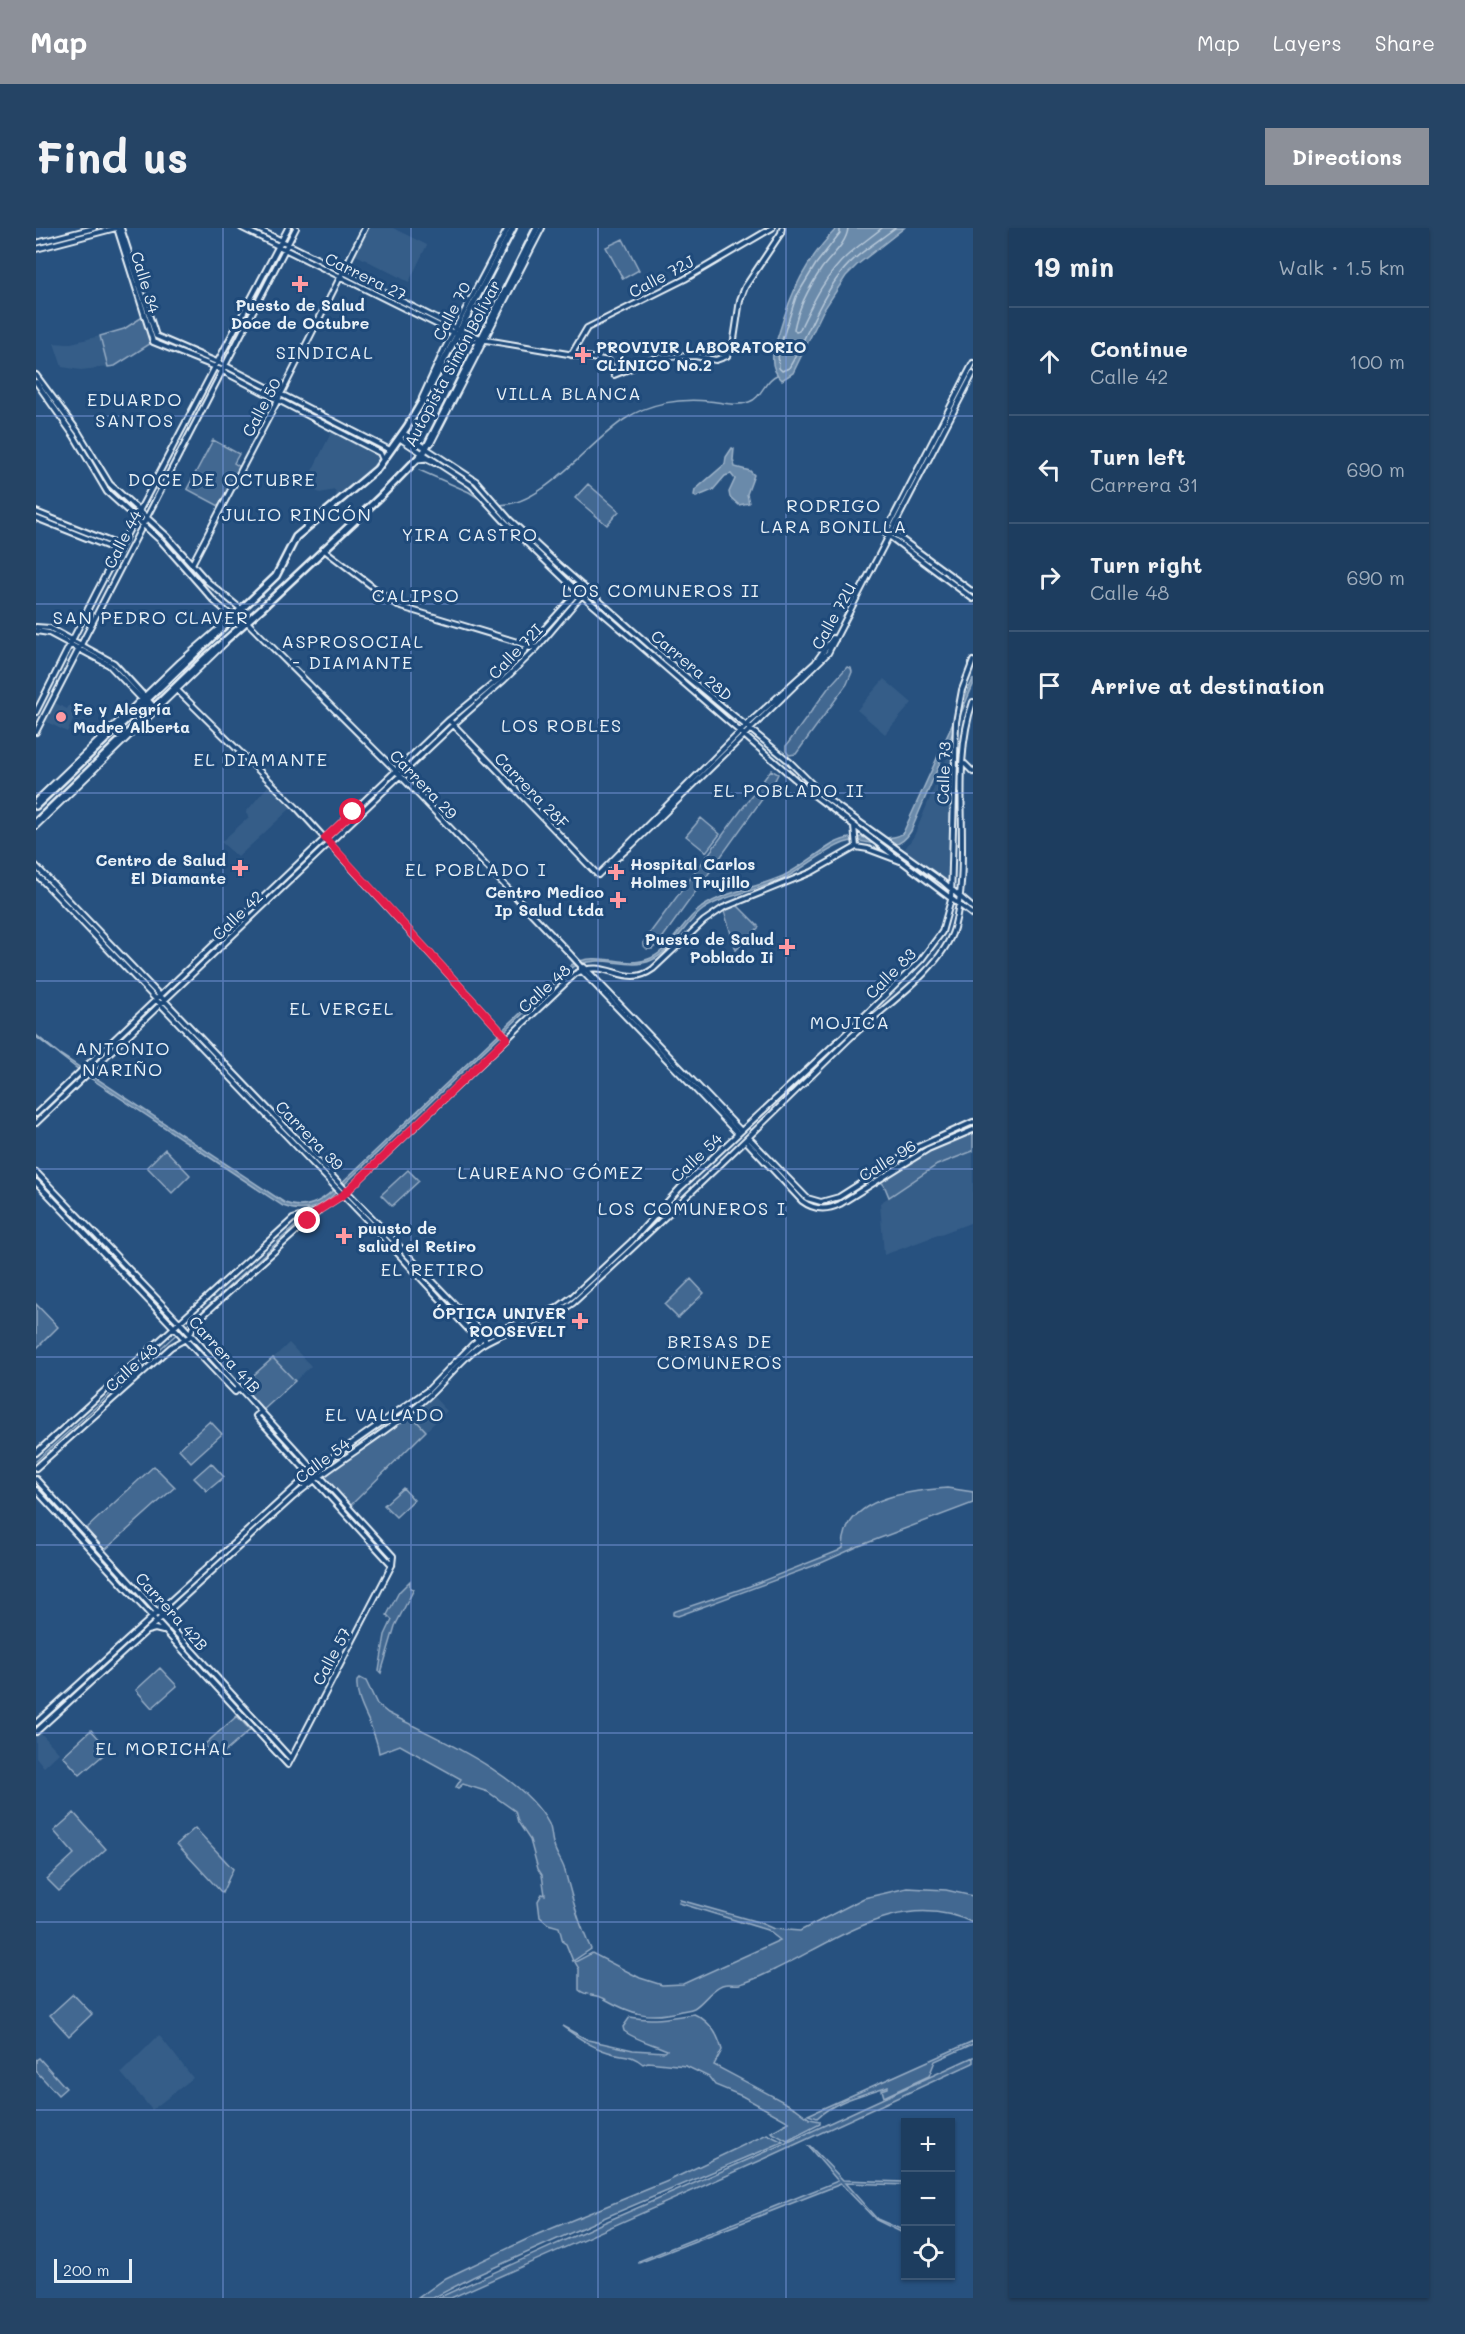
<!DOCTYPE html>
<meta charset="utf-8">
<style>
:root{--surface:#1d3d5f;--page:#254465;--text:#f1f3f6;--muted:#a0aebd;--line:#3b5674;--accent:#8c9099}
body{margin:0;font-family:Mali,sans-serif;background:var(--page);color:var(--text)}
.controls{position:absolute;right:18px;bottom:18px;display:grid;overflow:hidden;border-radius:0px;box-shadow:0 2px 4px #0004}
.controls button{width:54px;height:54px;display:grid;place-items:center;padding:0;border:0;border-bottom:2px solid var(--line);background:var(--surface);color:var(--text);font:30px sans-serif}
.scale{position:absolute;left:18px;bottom:15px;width:78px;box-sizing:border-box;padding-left:6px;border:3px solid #e8f1f8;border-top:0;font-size:16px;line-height:21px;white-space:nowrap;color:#e8f1f8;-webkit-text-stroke:4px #1f4a7a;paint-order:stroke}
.stop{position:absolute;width:18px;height:18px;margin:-14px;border:4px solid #e11d48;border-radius:50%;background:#fff}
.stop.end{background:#e11d48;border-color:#fff;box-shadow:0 2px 6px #0008}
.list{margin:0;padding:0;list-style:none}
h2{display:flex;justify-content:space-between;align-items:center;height:78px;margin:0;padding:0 24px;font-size:26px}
h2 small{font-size:20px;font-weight:400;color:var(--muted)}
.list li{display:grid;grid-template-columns:39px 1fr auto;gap:18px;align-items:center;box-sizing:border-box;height:108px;padding:0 24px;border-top:2px solid var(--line)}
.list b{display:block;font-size:22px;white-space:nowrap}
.list p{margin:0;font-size:20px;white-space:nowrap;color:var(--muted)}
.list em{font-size:20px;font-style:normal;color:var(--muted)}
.icon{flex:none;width:33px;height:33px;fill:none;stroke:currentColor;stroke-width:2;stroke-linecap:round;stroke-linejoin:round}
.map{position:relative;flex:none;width:937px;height:2070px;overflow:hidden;border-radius:0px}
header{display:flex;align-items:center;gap:36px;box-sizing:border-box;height:84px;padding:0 30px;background:var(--accent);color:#fff}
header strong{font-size:28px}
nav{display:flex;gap:33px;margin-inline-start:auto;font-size:21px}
.intro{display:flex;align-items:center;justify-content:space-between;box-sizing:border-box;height:144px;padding:0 36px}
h1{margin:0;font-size:42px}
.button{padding:15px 27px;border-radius:0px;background:var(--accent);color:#fff;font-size:21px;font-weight:700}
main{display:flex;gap:36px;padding:0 36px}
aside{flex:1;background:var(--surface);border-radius:0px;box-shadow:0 2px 4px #0004}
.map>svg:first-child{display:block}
</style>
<header>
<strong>Map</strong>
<nav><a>Map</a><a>Layers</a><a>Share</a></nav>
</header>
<div class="intro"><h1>Find us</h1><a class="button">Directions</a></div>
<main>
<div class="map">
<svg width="937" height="2070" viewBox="0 0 937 2070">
<rect width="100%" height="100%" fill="#27517f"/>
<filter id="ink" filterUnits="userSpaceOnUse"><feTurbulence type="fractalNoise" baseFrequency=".0167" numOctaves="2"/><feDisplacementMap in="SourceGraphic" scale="12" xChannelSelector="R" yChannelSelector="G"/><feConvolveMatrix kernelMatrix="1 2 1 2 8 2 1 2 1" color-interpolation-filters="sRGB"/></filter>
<g filter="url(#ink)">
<path fill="#355d88" d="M329,0H357L391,17L373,54L316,25Z
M64,108L72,139L45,142L26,139L18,115L31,116Z
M297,201L344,225L346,235L311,268L301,270L299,262L284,265L269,257Z
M848,451L876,475L849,506L821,482Z
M19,475L31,481L34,476L43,481L31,504L9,493Z
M920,508L914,652L907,654L866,625L878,608Z
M232,558L255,580L202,629L185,614L213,589L210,584Z
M937,923V994L848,1027L844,975L901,937Z
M253,1115L275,1138L259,1153L237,1130Z
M395,1166L411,1183L390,1203L373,1185Z
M4,1504L23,1525L8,1539L0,1529V1508Z
M123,1807L157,1850L116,1882L85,1845Z"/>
<path fill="#436891" stroke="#96acc4" stroke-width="1.5" d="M587,11L603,42L587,51L570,19Z
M108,88L117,114L79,138L72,139L64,108L88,101Z
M177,212L203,226L198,235L204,239L183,278L151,261Z
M552,256L583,283L571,297L539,270Z
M811,439L815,440L816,444L811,456L760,526L753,527L750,523V518L793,459Z
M735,542L742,546L737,556L622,716L616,721H611L608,718V713Z
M665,590L684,606L670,624L650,608Z
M701,677L723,699L700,722L688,683Z
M937,902V923L901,937L853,969L848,957L842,951L871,933Z
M129,921L154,947L136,965L111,939Z
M372,942L383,953L356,978L345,967Z
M655,1051L668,1065L642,1090L629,1077Z
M0,1076L22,1099L0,1121Z
M237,1130L259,1153L225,1184L203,1160Z
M373,1185L390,1203L312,1280L289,1254V1246Z
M174,1193L186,1206L155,1234L143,1221Z
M175,1235L188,1249L171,1263L158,1250Z
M118,1238L139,1259L69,1322L50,1301Z
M367,1260L378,1272L360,1289L348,1277Z
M911,1260L937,1264V1275L823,1318L785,1335L642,1388L637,1387V1384L714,1358L802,1323L807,1320C807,1269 874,1263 911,1260Z
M374,1353V1360L378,1361L359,1398L345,1445L343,1443L349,1407L356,1392L351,1387L363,1364Z
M124,1440L141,1458L116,1480L100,1462Z
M324,1450L330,1453L341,1476L352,1485C400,1510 487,1546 513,1596C516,1602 515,1611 518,1618C520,1627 527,1634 529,1643C536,1670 543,1696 555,1721L537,1733L530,1716L527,1714L523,1699L512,1696L504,1689L502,1673L506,1666L509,1667L506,1647L502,1641L494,1612L482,1594L479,1583L452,1564L427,1556L422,1560L420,1559L425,1551L364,1517L343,1525C340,1498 319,1477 321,1453Z
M201,1488L214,1502L182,1530L168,1517Z
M55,1502L73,1522L44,1547L27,1528Z
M38,1585L70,1621L23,1663L11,1651L38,1626L18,1603Z
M159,1600L197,1641L186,1665L141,1616Z
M871,1660L910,1662L937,1668V1695C866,1660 800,1713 738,1742C727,1747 716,1753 704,1756C698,1757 692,1755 686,1757C674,1762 668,1774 658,1780C654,1782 649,1782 645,1783C613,1792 595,1786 567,1770C561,1766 551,1769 543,1762V1741L539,1734L556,1725L604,1750L626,1757L647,1756L744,1712L731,1702L643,1675L644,1672L722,1694L738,1701L764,1703L828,1670Z
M37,1766L56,1786L33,1808L14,1787Z
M658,1786C674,1793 682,1806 686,1822L678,1837L759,1880L774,1891L784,1893V1896L751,1913L735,1904L753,1894L706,1868L679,1857L673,1849L650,1838L612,1834L607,1836C594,1825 587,1829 572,1824C555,1819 540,1808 526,1798L552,1812L597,1822L629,1824L631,1822C617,1816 600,1812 588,1803L587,1799L594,1789C618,1794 634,1789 658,1786Z
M937,1813V1816L899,1833L893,1848L852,1867L848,1869L846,1862L852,1860V1858C827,1867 800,1872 781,1890L772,1887Z
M937,1829V1835L728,1931L415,2070H402L560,1998L748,1916Z
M3,1830L30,1860L22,1867L0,1843V1832Z
M731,1906L747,1914L570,1989L437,2049L397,2070H382L410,2050L502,2006L632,1953Z
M772,1918H774L807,1952L869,1954V1957L809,1955L841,1991L869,2003V2006L840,1992L805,1956L603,2035V2033L802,1953Z"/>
<path fill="#6b8aaa" stroke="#9db3c9" stroke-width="1.5" d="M801,0H868L821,37L810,48L787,83L757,145L746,152C731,138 737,123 743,105C755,64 770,32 801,0Z
M696,220L698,221L697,232L699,239L714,243L718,247L711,266L713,275L703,277L694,269L693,264L699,251L695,246L689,248L677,262L660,269L658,267L659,262L689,236L690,229Z
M937,451V457L875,603C857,633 833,606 808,615C787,623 769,640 749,650C723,663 693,665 668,681C648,695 638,722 616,732C590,744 567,723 535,740L294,970C280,982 265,985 247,978L48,846L0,809V807L25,827L249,975C278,986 295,964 315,946L535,737C564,721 589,742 615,730C635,721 646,693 666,679C691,663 720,660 747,648C765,639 780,626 797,616C823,601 851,617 867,605Z"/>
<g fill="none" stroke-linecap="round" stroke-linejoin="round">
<path stroke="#b6c8d9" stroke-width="1.5" d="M804,0V5L780,36L760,69L742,124L743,140L746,143L753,140C771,109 782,74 805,45C819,27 841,14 859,0
M812,0C811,15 795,28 786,40C774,58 762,80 758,101L760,104L763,103C776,76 790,46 812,27C823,17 835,9 846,0"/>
<path stroke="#9db3c9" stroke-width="1.5" d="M192,143L334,216
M383,242L433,264L447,273
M463,277C508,277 553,214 589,191C613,175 644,170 672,173C686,174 699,179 713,174C726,170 728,152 741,147
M0,891L39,854
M150,1098L270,988
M0,1233L146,1101"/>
<defs>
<path id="secondary" d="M81,0L117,114L177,138L344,225L347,232
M85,0L120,108L190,138L354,222
M206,0L416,104L438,113L444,112
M220,0L425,103L450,112L573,133L578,147L623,129L659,128L680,132L691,128L697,118L704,72L709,59L745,5L746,0
M0,15L58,0
M0,21L80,0
M535,127L551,100L649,51L736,0
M937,135L849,305L937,371
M0,147L43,205L74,256L131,308L171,353L205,381L213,396L360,543L535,727L545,738V742L702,906
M0,154L38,208L71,264L125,313L178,373L199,391L210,394
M386,170L408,122L472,0
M367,205L440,253L474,292L516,331L629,431L754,534L790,570L907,654L937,680
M363,210L435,257L470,295L541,363L775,565L937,687
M395,215L506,0
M0,284L85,318
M0,290L83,323
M853,302L937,364
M287,321L362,378L501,420
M156,336L245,166L329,0
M0,399L14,400L78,435L120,481
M0,403L13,405L73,437L116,482
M141,462L261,580L471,810
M0,484L60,365L252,0
M413,492L562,647L713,495L779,435L797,410L799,412
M0,504L260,0
M929,536L937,544
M0,573L144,434L196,389
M0,598L189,415
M818,598L820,619
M820,619L832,621L864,633
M0,638L449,1108V1114
M565,644L596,617L792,425L937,146
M0,646L331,992L443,1113
M548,739L705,903
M0,886L413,492L463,451L547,358
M0,895L418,496L468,452L501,420L551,361
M713,910L771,970L785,974L803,969L882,919L937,894
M710,913L766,973C778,982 790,983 804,976L892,921L937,902
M0,944L146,1097L357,1328L356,1337L252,1537L0,1262
M0,954L199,1164L203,1160
M225,1184L220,1188L356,1337
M0,1225L257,991L282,983L307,967L539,746C571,728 588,762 617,741L668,693L687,680L776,644L820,619
M0,1240L135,1119L153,1109L157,1098L163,1091L282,984
M0,1251L255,1531
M134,1399L133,1389L136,1380
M111,1403L119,1401L127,1403
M0,1495L265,1254L291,1233L392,1162L437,1116L449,1108L521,1080L537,1068L595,1014L644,960L816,800L885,732L906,704L915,672L920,494L926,462L937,433
M0,1504L256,1270C297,1235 345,1209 386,1174C407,1157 423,1132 445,1117C474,1098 509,1095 537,1075C631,989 722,900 813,811C844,781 906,742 918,700C937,630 913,542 937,474"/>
<path id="highway" d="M382,231L391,230L399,234
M0,578L240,348L260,309L341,241L371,199L391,165L477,0
M0,594L167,432L226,380L343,270L388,224L501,0"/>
</defs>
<use href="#secondary" stroke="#e8f1f8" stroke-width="8"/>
<use href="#highway" stroke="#e8f1f8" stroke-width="10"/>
<use href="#secondary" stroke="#1f4a7a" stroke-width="4"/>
<use href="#highway" stroke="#1f4a7a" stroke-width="5"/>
</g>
</g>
<g fill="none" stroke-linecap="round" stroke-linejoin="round" filter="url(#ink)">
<path stroke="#e11d48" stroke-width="8" d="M272,993L282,983L307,967L471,810L289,610L317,584"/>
</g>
<path fill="none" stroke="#82a0e8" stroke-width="1.5" stroke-opacity="0.55" d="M187,0V2070M375,0V2070M562,0V2070M750,0V2070M0,188H937M0,376H937M0,565H937M0,753H937M0,941H937M0,1129H937M0,1317H937M0,1505H937M0,1694H937M0,1882H937"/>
<g fill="#ff9aa2" stroke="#1f4a7a" stroke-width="2">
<path d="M261 47h6v6h6v6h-6v6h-6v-6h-6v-6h6z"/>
<path d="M544 118h6v6h6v6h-6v6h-6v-6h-6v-6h6z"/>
<circle cx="25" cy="489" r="6"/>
<path d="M201 631h6v6h6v6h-6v6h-6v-6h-6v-6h6z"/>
<path d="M577 635h6v6h6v6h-6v6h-6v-6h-6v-6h6z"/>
<path d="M579 663h6v6h6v6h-6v6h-6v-6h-6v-6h6z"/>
<path d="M748 710h6v6h6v6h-6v6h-6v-6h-6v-6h6z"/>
<path d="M305 999h6v6h6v6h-6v6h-6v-6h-6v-6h6z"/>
<path d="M541 1084h6v6h6v6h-6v6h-6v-6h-6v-6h6z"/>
</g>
<g text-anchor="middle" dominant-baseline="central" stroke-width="6" stroke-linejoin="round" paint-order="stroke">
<g font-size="16" fill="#e8f1f8" stroke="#1f4a7a">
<text transform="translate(330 48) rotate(26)">Carrera 27</text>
<text transform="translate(625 48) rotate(-28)">Calle 72J</text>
<text transform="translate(110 54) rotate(73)">Calle 34</text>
<text transform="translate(415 83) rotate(-63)">Calle 70</text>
<text transform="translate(416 135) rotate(-62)">Autopista Simón Bolívar</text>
<text transform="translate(225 179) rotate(-62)">Calle 50</text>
<text transform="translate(86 311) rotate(-63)">Calle 44</text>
<text transform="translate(797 388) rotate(-61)">Calle 72U</text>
<text transform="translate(479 423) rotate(-46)">Calle 72I</text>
<text transform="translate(656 437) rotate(40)">Carrera 28D</text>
<text transform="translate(907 545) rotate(-88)">Calle 73</text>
<text transform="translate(388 556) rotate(46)">Carrera 29</text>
<text transform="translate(496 562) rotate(46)">Carrera 28F</text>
<text transform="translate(201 687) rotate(-44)">Calle 42</text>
<text transform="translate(854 745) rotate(-45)">Calle 83</text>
<text transform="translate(508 760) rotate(-42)">Calle 48</text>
<text transform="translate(274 907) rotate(46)">Carrera 39</text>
<text transform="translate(660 929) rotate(-43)">Calle 54</text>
<text transform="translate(851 932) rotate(-32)">Calle 96</text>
<text transform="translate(189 1126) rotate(48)">Carrera 41B</text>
<text transform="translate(95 1139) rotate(-42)">Calle 48</text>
<text transform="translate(286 1232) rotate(-37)">Calle 54</text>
<text transform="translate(136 1383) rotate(48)">Carrera 42B</text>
<text transform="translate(295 1428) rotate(-62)">Calle 57</text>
</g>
<g font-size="16" font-weight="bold" fill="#e8f1f8" stroke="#1f4a7a" text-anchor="start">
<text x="264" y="76" text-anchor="middle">Puesto de Salud<tspan x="264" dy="18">Doce de Octubre</tspan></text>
<text x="560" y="118">PROVIVIR LABORATORIO<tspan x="560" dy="18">CLÍNICO No.2</tspan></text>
<text x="37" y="480">Fe y Alegría<tspan x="37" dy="18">Madre Alberta</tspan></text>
<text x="190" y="631" text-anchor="end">Centro de Salud<tspan x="190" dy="18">El Diamante</tspan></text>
<text x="594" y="635">Hospital Carlos<tspan x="594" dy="18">Holmes Trujillo</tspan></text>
<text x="568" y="663" text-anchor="end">Centro Medico<tspan x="568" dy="18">Ip Salud Ltda</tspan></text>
<text x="738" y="710" text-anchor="end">Puesto de Salud<tspan x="738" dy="18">Poblado Ii</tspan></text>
<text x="322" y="999">puusto de<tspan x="322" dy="18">salud el Retiro</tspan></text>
<text x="530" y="1084" text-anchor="end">ÓPTICA UNIVER<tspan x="530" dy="18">ROOSEVELT</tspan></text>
</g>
<g font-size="18" letter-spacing="1.5" fill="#e8f1f8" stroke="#1f4a7a">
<text x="289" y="124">SINDICAL</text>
<text x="533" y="165">VILLA BLANCA</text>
<text x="99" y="171">EDUARDO<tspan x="99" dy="21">SANTOS</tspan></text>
<text x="186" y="251">DOCE DE OCTUBRE</text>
<text x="798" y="277">RODRIGO<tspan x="798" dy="21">LARA BONILLA</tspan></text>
<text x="261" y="286">JULIO RINCÓN</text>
<text x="434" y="306">YIRA CASTRO</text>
<text x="625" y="362">LOS COMUNEROS II</text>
<text x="380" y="367">CALIPSO</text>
<text x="115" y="389">SAN PEDRO CLAVER</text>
<text x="317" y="413">ASPROSOCIAL<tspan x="317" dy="21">- DIAMANTE</tspan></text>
<text x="526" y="497">LOS ROBLES</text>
<text x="225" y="531">EL DIAMANTE</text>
<text x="753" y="562">EL POBLADO II</text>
<text x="440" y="641">EL POBLADO I</text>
<text x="306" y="780">EL VERGEL</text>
<text x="814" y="794">MOJICA</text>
<text x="87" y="820">ANTONIO<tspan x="87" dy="21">NARIÑO</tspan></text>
<text x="515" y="944">LAUREANO GÓMEZ</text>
<text x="656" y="980">LOS COMUNEROS I</text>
<text x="397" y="1041">EL RETIRO</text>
<text x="684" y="1113">BRISAS DE<tspan x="684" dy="21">COMUNEROS</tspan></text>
<text x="349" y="1186">EL VALLADO</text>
<text x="128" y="1520">EL MORICHAL</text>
</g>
</g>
</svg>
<div class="controls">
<button>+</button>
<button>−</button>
<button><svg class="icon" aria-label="locate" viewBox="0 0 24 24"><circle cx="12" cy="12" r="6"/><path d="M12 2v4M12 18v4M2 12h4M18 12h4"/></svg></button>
</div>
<div class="scale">200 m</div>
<div class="stop" style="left:317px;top:584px"></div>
<div class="stop end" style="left:272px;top:993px"></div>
</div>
<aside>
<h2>19 min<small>Walk · 1.5 km</small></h2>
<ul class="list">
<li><svg class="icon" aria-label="ahead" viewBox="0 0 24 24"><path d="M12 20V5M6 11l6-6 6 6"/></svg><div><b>Continue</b><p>Calle 42</p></div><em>100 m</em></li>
<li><svg class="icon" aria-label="left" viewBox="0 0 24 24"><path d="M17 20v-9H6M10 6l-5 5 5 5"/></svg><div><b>Turn left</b><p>Carrera 31</p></div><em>690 m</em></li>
<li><svg class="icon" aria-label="right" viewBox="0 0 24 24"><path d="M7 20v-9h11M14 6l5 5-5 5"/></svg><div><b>Turn right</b><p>Calle 48</p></div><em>690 m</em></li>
<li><svg class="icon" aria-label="arrive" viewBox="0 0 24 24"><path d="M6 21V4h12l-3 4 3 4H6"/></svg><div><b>Arrive at destination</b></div></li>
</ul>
</aside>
</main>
